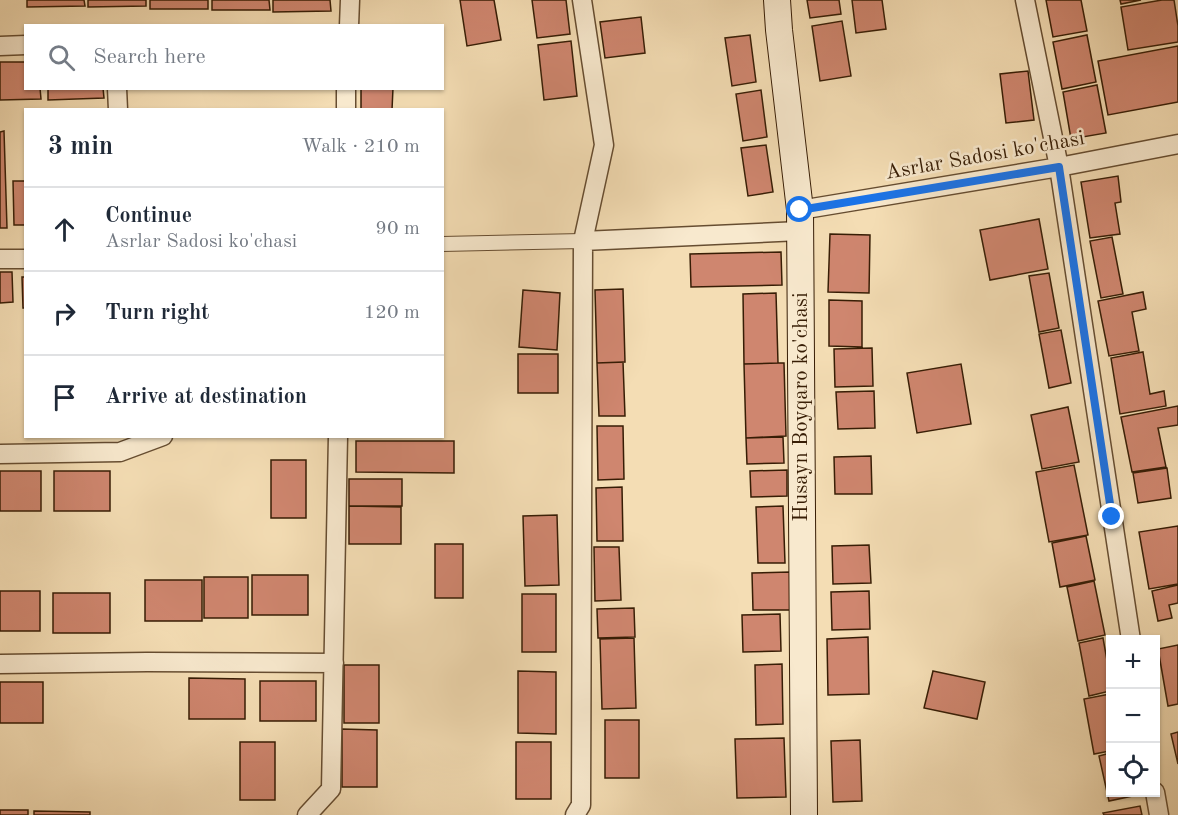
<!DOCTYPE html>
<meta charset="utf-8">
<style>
:root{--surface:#fff;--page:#f2f2f3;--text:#1f2937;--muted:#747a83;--line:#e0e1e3}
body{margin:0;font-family:"Old Standard TT",serif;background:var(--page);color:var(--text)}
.controls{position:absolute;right:18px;bottom:18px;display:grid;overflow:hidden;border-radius:0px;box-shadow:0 2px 4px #0004}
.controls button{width:54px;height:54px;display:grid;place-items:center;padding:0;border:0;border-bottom:2px solid var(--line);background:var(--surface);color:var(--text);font:30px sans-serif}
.stop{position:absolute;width:18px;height:18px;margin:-14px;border:4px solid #1a73e8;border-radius:50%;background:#fff}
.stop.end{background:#1a73e8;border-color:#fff;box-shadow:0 2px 6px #0008}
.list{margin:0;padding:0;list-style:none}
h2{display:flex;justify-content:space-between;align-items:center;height:78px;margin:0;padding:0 24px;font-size:26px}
h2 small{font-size:20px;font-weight:400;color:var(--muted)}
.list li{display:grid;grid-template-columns:39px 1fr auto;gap:18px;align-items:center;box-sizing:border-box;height:84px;padding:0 24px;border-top:2px solid var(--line)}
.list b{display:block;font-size:22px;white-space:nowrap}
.list p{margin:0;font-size:20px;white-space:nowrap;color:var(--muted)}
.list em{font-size:20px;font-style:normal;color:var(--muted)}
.icon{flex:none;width:33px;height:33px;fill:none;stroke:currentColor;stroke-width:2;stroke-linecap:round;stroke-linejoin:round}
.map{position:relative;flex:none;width:1178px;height:815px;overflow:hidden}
.search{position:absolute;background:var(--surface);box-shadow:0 2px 4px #0004;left:24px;top:24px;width:420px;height:66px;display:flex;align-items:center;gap:15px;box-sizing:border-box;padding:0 21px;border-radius:0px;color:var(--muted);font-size:22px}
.panel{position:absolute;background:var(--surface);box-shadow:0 2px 4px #0004;left:24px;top:108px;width:420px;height:330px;border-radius:0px}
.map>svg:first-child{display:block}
</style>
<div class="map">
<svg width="1178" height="815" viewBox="0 0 1178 815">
<rect width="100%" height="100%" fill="#f4ddb4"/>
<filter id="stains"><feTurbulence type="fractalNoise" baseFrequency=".00333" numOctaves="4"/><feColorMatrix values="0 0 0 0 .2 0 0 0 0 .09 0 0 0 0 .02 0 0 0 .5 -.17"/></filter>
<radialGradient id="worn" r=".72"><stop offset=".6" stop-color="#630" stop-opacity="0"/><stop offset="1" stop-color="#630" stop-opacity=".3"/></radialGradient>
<path fill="#cf866f" stroke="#371d05" stroke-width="1.5" d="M27,0H84L85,6L27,7Z
M88,0H146V6L88,7Z
M150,0H208V9H150Z
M212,0H269L270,10H212Z
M273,0H330L331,11L273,12Z
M460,0H494L501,40L467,46Z
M532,0H566L570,34L537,38Z
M807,0H839L841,14L810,18Z
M852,0H882L886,29L856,33Z
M1046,0H1081L1087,31L1053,37Z
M1120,0H1141L1121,4Z
M1162,0H1174L1178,26V42L1128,50L1121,7Z
M641,17L645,53L605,58L600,22Z
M842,21L851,76L820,81L812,26Z
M750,35L756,82L732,86L725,38Z
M1087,35L1096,82L1062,89L1053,42Z
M571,41L577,96L544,100L538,45Z
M1178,46V102L1108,115L1098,61Z
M0,62H26V88H40L41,99L0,100Z
M1028,71L1034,120L1006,123L1000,74Z
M1097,85L1106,133L1071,139L1063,92Z
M48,88H103L104,98L48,100Z
M361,88H393L392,110H361Z
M761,90L767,137L743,141L736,94Z
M4,131L7,228H0V132Z
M766,145L773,192L748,196L741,148Z
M1118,176L1121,202L1115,203L1120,234L1090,238L1081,182Z
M13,181H26V225H14Z
M1039,219L1048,269L990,280L980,230Z
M830,234L870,235L869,293L828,292Z
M1112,237L1123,294L1101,298L1090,241Z
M781,252L782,285L691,287L690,254Z
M0,272H12L13,302L0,303Z
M1049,273L1059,328L1039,332L1029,276Z
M22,277H26V308H23Z
M623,289L625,362L597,363L595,290Z
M523,290L560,293L557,350L519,347Z
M1143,292L1146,309L1132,312L1139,351L1109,356L1098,301Z
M776,293L778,363L744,364L743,294Z
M829,300L862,301V347L829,346Z
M1061,330L1071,383L1049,388L1039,334Z
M872,348L873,386L835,387L834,349Z
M1143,352L1150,394L1164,391L1166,406L1120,414L1111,358Z
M518,354H558V393H518Z
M623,362L625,416H599L597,363Z
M778,363H784L786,436L746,438L744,364Z
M961,364L971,424L917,433L907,373Z
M874,391L875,428L838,429L836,392Z
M1178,406V425L1158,428L1166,467L1132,472L1121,417Z
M1068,407L1079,462L1042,469L1031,415Z
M597,426H623L624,479L598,480Z
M783,437L784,463L747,464L746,438Z
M356,441H454V473L356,472Z
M871,456L872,494H835L834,457Z
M271,460H306V518H271Z
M1074,465L1088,535L1049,542L1036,472Z
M1167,468L1171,498L1138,503L1133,473Z
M787,470V496L751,497L750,471Z
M0,471H41V511H0Z
M54,471H110V511H54Z
M349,479H402V506H349Z
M622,487L623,541H597L596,488Z
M349,506L401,507V544H349Z
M783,506L785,563H758L756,507Z
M557,515L559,585L525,586L523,516Z
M1178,526V584L1149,589L1139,532Z
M1086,536L1095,580L1060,587L1052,543Z
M435,544H463V598H435Z
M869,545L871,583L833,584L832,546Z
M594,547H619L621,600L595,601Z
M790,572L791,610H753L752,573Z
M252,575H308V615H252Z
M204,577H248V618H204Z
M145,580H202V621H145Z
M1094,581L1105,635L1078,641L1067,587Z
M1178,585V603L1169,605L1172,618L1158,621L1152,591Z
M0,591H40V631H0Z
M869,591L870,629L832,630L831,592Z
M53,593H110V633H53Z
M522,594H556V652H522Z
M634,608L635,637L598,638L597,609Z
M780,614L781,651L743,652L742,615Z
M868,637L869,694L828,695L827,639Z
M634,638L636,708L602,709L600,639Z
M1103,638L1110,677V691L1089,696L1079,643Z
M1178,645V704L1168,706L1158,649Z
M782,664L783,724L756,725L755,665Z
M344,665H379V723H344Z
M518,671L556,672V734L518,733Z
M933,671L985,682L977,719L924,708Z
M189,678L245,679V719H189Z
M260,681H316V721H260Z
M0,682H43V723H0Z
M1110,694V751L1094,754L1084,699Z
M605,720H639V778H605Z
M342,729L377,730V787H342Z
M1178,732V764L1171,734Z
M784,738L786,797L737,798L735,739Z
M860,740L862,801L833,802L831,741Z
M240,742H275V800H240Z
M516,742H551V799H516Z
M1110,753V792L1142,794L1109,801L1099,756Z
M1140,806L1142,815H1104L1103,813Z
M0,810H28V815H0Z
M34,811L90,812V815H34Z"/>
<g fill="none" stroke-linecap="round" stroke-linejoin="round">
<defs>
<path id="pedestrian" d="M442,244L583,241"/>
<path id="minor" d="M1025,0L1059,167L1131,640
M349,26L350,0
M0,46L26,45
M117,88L118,110
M346,110V88
M800,210L1059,167L1178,144
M583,241L800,231
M0,259H26
M0,454L120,452L163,436
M0,664L147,662L334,663
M1155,792L1159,815
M307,815L331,789L338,436
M575,815L581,805L583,241L604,145L582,0"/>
<path id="secondary" d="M777,0L779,30L800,210L804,815"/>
</defs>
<use href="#pedestrian" stroke="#664d31" stroke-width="16"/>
<use href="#minor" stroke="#664d31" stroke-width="21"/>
<use href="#secondary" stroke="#371d05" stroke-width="28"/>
<use href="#pedestrian" stroke="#f8e9ce" stroke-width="14"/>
<use href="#minor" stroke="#f8e9ce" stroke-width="18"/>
<use href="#secondary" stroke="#f8e9ce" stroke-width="26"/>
</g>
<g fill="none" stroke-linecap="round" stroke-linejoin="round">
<path stroke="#1a73e8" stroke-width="8" d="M800,210L1059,167L1112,517"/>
</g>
<g text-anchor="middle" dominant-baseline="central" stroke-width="5" stroke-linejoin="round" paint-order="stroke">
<g font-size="21" fill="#371d05" stroke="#f8e9ce">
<text transform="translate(985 156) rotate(-10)">Asrlar Sadosi ko'chasi</text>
<text transform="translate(801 407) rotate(-90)">Husayn Boyqaro ko'chasi</text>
</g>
</g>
<rect width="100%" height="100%" filter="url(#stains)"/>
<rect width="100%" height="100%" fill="url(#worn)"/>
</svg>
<div class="controls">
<button>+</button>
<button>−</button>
<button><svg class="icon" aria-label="locate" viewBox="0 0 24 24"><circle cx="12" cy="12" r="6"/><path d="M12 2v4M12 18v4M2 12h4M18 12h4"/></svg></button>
</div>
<div class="stop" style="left:800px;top:210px"></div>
<div class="stop end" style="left:1112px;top:517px"></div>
<div class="search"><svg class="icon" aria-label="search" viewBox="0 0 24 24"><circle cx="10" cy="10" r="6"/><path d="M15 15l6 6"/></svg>Search here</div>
<section class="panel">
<h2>3 min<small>Walk · 210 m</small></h2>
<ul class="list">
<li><svg class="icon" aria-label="ahead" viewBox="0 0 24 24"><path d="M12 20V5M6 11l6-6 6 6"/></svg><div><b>Continue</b><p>Asrlar Sadosi ko'chasi</p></div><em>90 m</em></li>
<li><svg class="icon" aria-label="right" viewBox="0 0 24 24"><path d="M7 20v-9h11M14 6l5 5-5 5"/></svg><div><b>Turn right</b></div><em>120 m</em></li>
<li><svg class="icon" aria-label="arrive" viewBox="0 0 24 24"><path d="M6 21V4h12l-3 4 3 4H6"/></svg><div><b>Arrive at destination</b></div></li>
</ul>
</section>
</div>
